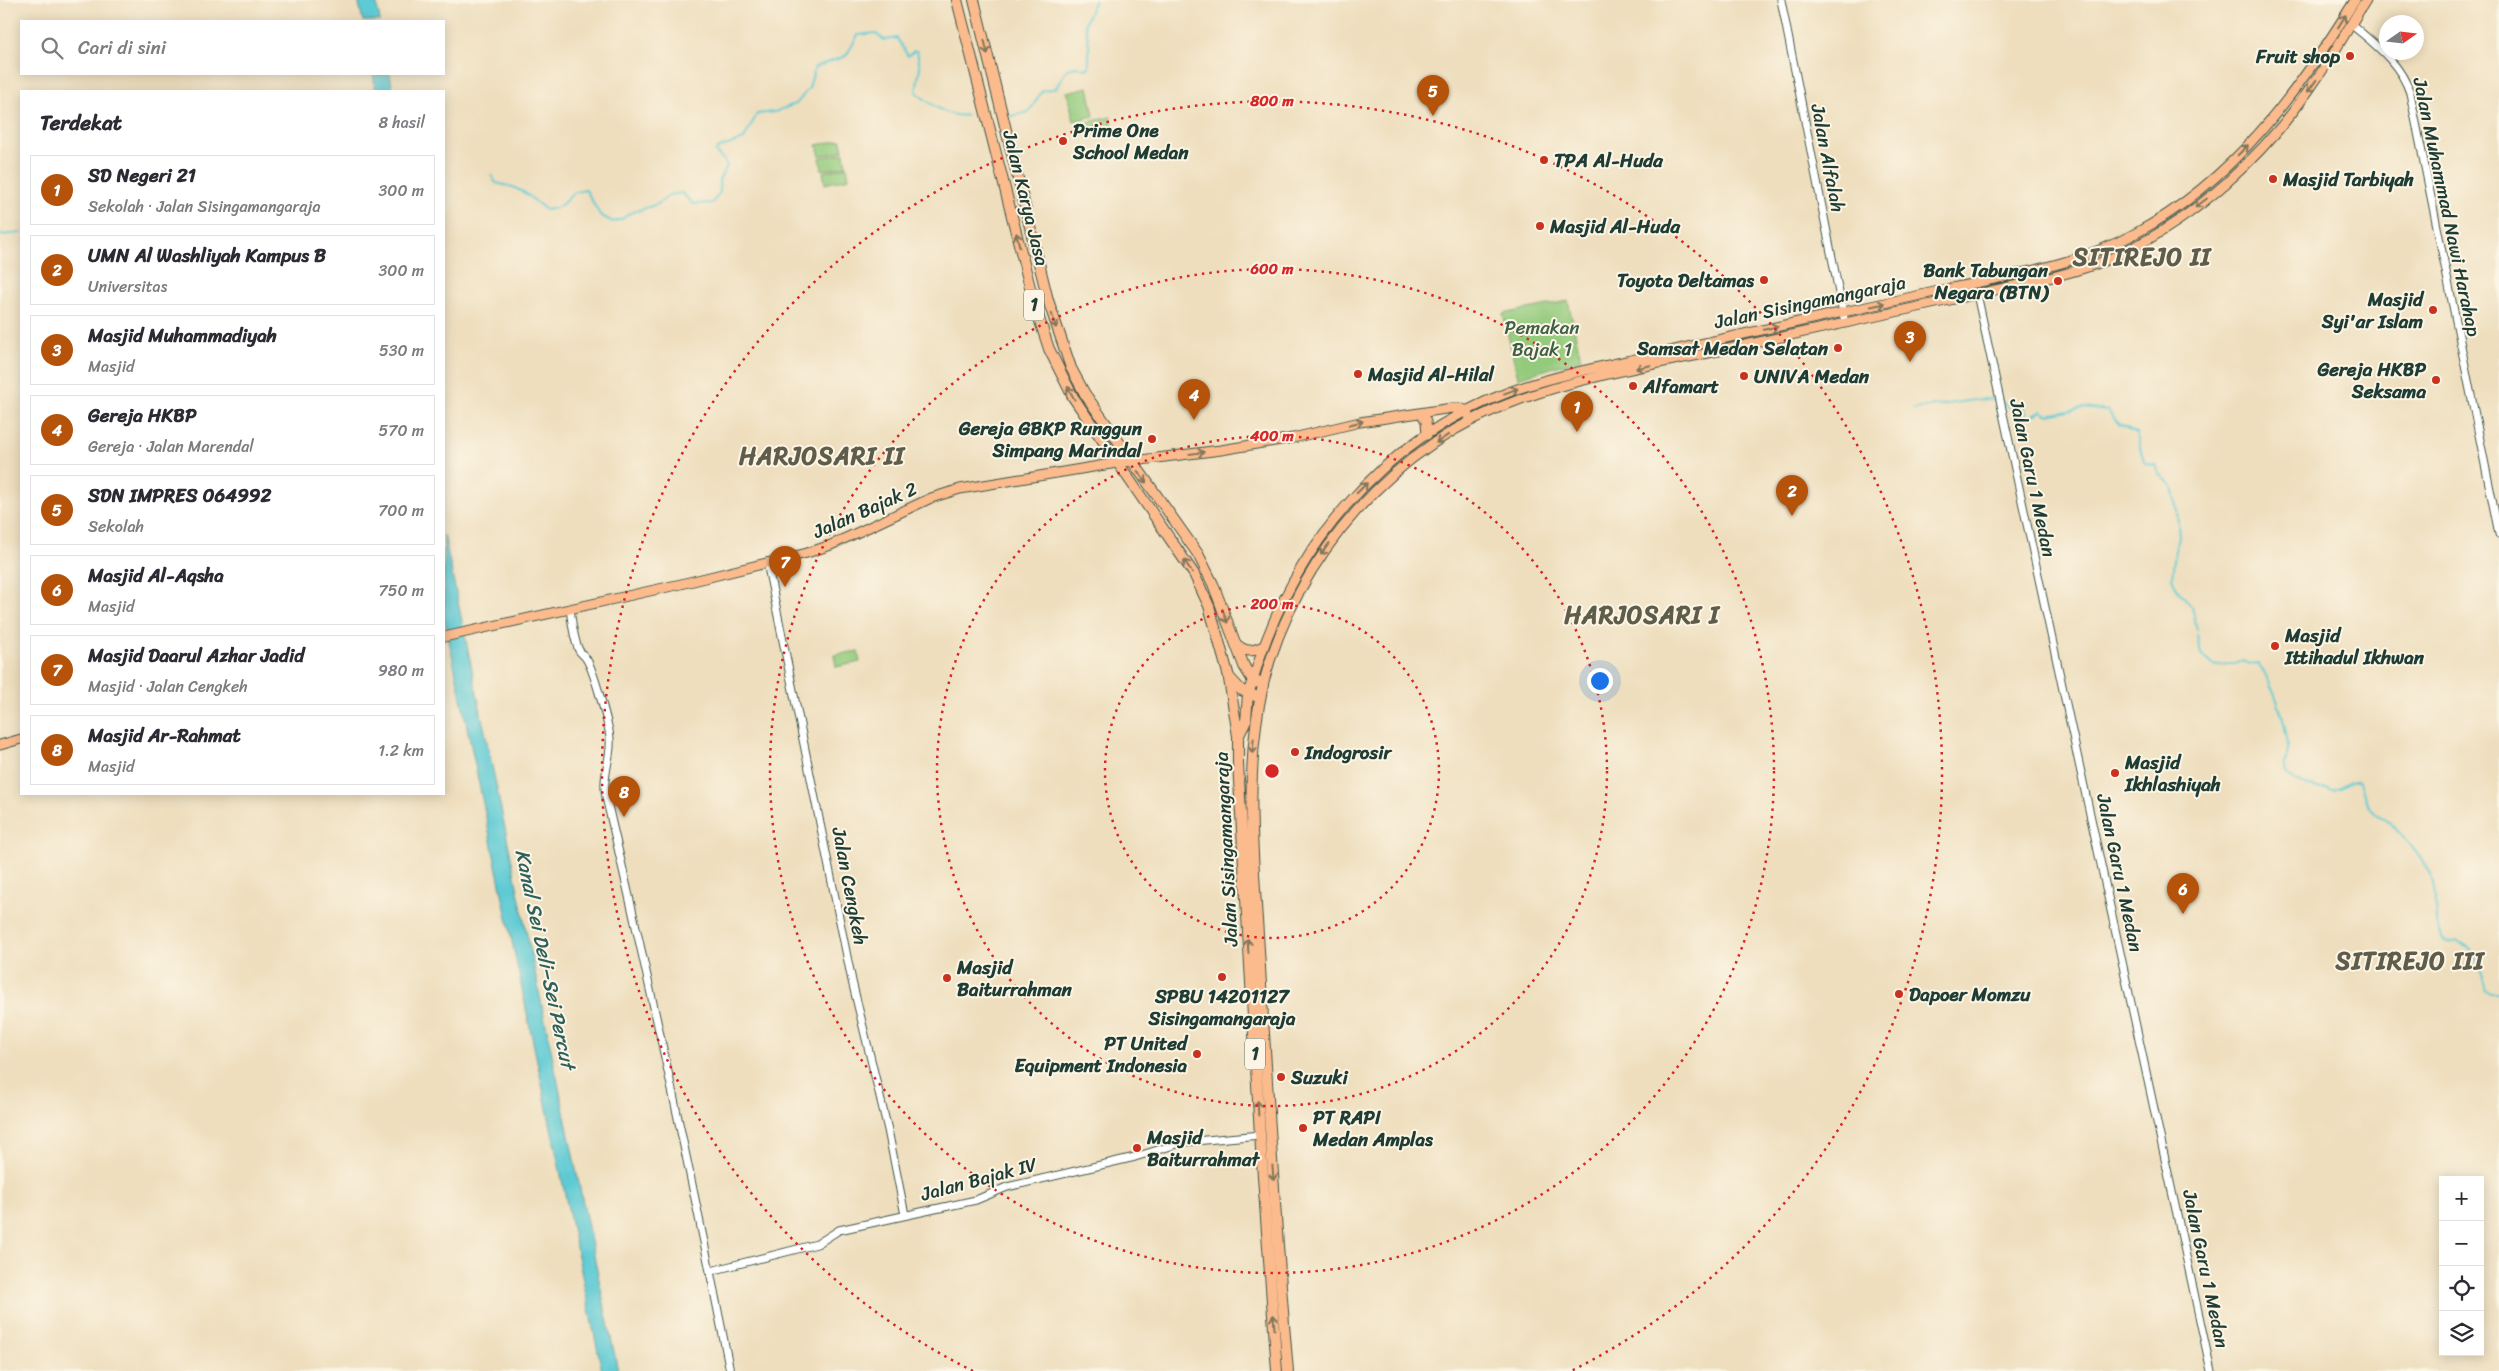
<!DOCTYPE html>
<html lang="id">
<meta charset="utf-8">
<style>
:root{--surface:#fff;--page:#f7f7f7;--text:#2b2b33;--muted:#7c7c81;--line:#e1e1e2;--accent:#b45309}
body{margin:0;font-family:Sriracha,sans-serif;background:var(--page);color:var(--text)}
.controls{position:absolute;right:15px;bottom:15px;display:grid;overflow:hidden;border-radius:0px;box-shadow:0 2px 12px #0003}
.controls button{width:45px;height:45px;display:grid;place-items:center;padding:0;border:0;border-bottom:1px solid var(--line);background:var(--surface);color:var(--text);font:25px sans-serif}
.compass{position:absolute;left:2379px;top:15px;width:45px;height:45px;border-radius:50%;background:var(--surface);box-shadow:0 2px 12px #0003;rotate:76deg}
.you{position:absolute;left:1599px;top:680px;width:18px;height:18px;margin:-12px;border:4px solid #fff;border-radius:50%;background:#1a73e8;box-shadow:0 0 0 8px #1a73e833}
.badge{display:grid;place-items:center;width:32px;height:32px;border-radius:50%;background:var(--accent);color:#fff;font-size:16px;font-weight:700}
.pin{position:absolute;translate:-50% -41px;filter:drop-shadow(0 1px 2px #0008)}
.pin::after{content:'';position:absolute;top:26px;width:18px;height:15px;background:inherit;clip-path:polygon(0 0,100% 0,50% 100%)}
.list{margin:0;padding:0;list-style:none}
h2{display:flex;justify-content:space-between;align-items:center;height:65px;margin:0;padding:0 20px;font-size:21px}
h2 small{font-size:16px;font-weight:400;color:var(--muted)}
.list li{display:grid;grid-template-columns:32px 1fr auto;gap:15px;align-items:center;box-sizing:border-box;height:70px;margin:0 10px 10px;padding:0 10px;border:1px solid var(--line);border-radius:0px}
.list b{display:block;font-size:19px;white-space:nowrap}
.list p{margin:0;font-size:16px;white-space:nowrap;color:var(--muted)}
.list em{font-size:16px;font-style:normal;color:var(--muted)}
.icon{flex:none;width:28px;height:28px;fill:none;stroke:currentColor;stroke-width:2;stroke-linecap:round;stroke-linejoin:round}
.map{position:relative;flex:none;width:2499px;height:1371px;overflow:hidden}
.search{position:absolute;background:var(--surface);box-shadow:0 2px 12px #0003;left:20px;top:20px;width:425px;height:55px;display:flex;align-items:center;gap:12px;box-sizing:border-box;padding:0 18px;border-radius:0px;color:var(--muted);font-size:19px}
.panel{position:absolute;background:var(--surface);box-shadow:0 2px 12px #0003;left:20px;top:90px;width:425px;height:705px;border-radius:0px}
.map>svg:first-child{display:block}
</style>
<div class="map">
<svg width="2499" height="1371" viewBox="0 0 2499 1371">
<rect width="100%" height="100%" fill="#fcf5e5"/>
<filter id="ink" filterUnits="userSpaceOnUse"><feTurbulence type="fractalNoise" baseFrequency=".02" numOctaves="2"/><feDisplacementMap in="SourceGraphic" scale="10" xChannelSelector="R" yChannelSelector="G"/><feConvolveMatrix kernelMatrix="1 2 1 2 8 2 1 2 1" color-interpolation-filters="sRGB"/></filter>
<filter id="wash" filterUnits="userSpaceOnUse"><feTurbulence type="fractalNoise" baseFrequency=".0096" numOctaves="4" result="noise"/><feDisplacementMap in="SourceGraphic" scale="20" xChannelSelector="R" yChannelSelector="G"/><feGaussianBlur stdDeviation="1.12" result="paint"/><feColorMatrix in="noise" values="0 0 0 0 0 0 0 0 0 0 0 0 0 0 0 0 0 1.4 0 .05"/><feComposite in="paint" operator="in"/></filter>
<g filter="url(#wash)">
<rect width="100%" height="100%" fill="#eedebd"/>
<path fill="#93ca7c" stroke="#598458" d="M1088,87L1094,116L1074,121L1067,92Z
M1111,117L1114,130L1091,135L1088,122Z
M841,140L843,151L820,156L817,145Z
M844,153L846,166L822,170L820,158Z
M847,167L849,178L825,184L823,172Z
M1568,301L1581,359L1518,378L1503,314Z
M858,651L860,662L836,667L834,655Z"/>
<path fill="#5dcad4" stroke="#3e8484" d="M358,0H376L380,21H363Z
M373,74H390L393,91H376Z
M444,535L618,1371H602L444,617Z"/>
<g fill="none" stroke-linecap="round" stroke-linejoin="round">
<path stroke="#5dcad4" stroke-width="2" d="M1011,116L1029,112L1042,91L1056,88L1067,69L1076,67L1086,69L1089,67V45L1085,23L1095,0
M491,175L496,183L513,187L525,193L546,210L559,207L575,192L586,190L600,215L613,222L622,219L630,213L658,204L669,195L682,193L693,204L712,203L720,192L719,180L727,166L724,160L716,153L717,149L744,139L757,114L775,112L797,103L809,88L815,67L846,56L858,35L875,33L884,40L897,38L908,56L914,51H917L920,67L916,92C929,103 949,119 967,115
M0,235L21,233
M2003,402L2007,406
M2009,407L2023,406L2028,418L2041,411L2048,415L2084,408L2108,411L2119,424L2136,433L2144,462
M1914,409L1981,399L1997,400
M2145,464L2156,465L2159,473L2172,486L2177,511L2179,537L2175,550L2172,578L2176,587L2192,607L2197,630
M2197,635L2201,654L2214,666L2235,663
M2237,662L2243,661L2249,664L2258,663C2274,685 2285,719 2288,746C2290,755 2280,764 2288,775C2294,784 2320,789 2331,790C2342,791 2348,779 2359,781C2366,792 2362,799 2373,811C2377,816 2384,817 2388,821C2403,836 2419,853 2429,872C2439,891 2431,921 2442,938C2447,946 2452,940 2459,942C2479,949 2481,973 2485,990L2490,993H2499"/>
</g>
</g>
<g filter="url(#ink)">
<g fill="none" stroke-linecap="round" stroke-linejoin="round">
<defs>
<path id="minor" d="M1781,0L1845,323
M2351,24C2374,44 2400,62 2410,93L2499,534
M1977,294L2211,1371
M767,562L852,981L888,1130L905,1215
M570,609C572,622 573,636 578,648C579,653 585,655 587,660C594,672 606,716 609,731C614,754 601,775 606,797C651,988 692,1179 730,1371
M711,1271L817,1244L839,1230L976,1200L1007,1187L1135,1157L1184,1142L1260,1135"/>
<path id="major" d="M1421,413L1426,421L1427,435
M444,637L681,584L807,553L831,545L931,498L960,489L1117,463L1221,450L1293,438L1360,422L1452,408H1460L1467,411L1468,415
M1253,680C1290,550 1380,440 1509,392C1558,374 1611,365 1662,353C1758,330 1855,310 1952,288C2015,274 2078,265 2136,233C2233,181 2298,92 2355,0
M1263,685C1297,555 1394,444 1521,399C1585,376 1657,364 1723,350C1830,326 1938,303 2045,279C2072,272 2099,265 2124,252C2197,217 2263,156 2309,90C2330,61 2347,30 2366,0
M0,745L21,739"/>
<path id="highway" d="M957,0L1034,303L1049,349L1073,397L1194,574L1209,606L1229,677L1241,690L1260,698
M974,0L1048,300L1071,368L1085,394L1198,554L1213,584L1244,666L1252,679L1263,685C1242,778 1255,873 1260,967C1268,1102 1276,1237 1288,1371
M1236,644C1245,652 1251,652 1262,647
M1229,679L1238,736
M1253,680L1248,694L1246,721L1238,737V763L1260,1135L1277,1371"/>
</defs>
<use href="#minor" stroke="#3e5549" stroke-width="9"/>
<use href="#major" stroke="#3e5549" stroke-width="11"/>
<use href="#highway" stroke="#3e5549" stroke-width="12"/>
<use href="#minor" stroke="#fff" stroke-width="7"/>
<use href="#major" stroke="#fbbb8d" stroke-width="9"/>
<use href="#highway" stroke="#fbbb8d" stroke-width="10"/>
</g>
<defs><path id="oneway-shaft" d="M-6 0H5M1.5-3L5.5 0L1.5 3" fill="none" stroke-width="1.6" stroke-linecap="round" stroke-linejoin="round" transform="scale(1.25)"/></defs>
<g stroke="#82765c">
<use href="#oneway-shaft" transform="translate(2342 21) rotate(-58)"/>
<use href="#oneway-shaft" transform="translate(986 47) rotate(77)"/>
<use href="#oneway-shaft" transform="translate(2312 86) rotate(125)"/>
<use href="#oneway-shaft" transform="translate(2243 150) rotate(-45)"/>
<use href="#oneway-shaft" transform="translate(2201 203) rotate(143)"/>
<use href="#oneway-shaft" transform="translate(1018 240) rotate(-103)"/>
<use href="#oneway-shaft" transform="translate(1878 305) rotate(-12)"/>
<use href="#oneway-shaft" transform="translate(1054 321) rotate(73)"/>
<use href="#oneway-shaft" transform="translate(1771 328) rotate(-13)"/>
<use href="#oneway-shaft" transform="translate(1643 367) rotate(167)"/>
<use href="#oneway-shaft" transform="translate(1511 391) rotate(-20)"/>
<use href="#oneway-shaft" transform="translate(1071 393) rotate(-118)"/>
<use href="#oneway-shaft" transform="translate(1356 423) rotate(-13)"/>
<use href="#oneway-shaft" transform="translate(1442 439) rotate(146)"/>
<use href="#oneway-shaft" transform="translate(1197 453) rotate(-8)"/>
<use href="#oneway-shaft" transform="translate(1142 477) rotate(54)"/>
<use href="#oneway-shaft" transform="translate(1362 488) rotate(-45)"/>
<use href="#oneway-shaft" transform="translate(1325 549) rotate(126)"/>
<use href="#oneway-shaft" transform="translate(1188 566) rotate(-123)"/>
<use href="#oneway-shaft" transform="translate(1225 616) rotate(70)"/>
<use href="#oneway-shaft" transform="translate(1253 746) rotate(95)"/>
<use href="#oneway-shaft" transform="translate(1248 946) rotate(-93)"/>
<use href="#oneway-shaft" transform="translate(1258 1108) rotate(-93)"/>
<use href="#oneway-shaft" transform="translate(1273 1173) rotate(85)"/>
<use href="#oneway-shaft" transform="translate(1274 1322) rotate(-94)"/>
</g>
</g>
<g fill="none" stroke="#d62828" stroke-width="2.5" stroke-dasharray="2.5 5">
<circle cx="1272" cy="771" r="167"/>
<circle cx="1272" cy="771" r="335"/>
<circle cx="1272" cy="771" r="502"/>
<path d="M973 1371A670 670 0 1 1 1571 1371"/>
</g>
<g fill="#c8321e" stroke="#fcf5e5" stroke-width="2">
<circle cx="2350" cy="56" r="5"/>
<circle cx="1063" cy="141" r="5"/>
<circle cx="1544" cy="160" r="5"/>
<circle cx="2273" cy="179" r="5"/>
<circle cx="1540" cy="226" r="5"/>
<circle cx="1764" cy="280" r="5"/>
<circle cx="2058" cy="281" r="5"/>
<circle cx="2433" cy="310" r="5"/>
<circle cx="1838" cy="348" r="5"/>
<circle cx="1358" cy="374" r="5"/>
<circle cx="1744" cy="376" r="5"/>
<circle cx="2436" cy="380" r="5"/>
<circle cx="1633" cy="386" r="5"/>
<circle cx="1152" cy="439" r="5"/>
<circle cx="2275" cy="646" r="5"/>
<circle cx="1295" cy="752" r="5"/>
<circle cx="2115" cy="773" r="5"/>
<circle cx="1222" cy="977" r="5"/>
<circle cx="947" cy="978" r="5"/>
<circle cx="1899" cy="994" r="5"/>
<circle cx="1197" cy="1054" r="5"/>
<circle cx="1281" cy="1077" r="5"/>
<circle cx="1303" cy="1128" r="5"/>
<circle cx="1137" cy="1148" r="5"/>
</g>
<g text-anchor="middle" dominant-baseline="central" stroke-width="4" stroke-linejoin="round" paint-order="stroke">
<g fill="#fcf5e5" stroke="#617469" stroke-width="1">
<rect x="1024" y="289.5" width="20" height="31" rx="4"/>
<rect x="1245" y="1038.5" width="20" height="31" rx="4"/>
</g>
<g font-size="18" font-weight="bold" fill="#1f3d34">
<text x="1034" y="305">1</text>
<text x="1255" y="1054">1</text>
</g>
<g font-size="19" font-weight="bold" fill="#1f3d34" stroke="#fcf5e5" text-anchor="start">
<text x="2340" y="56" text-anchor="end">Fruit shop</text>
<text x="1073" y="130">Prime One<tspan x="1073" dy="22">School Medan</tspan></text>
<text x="1554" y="160">TPA Al-Huda</text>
<text x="2283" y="179">Masjid Tarbiyah</text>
<text x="1550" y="226">Masjid Al-Huda</text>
<text x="2048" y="270" text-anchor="end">Bank Tabungan<tspan x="2048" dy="22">Negara (BTN)</tspan></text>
<text x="1754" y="280" text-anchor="end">Toyota Deltamas</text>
<text x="2423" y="299" text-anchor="end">Masjid<tspan x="2423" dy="22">Syi'ar Islam</tspan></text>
<text x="1828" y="348" text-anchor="end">Samsat Medan Selatan</text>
<text x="2426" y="369" text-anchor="end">Gereja HKBP<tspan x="2426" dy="22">Seksama</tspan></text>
<text x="1368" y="374">Masjid Al-Hilal</text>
<text x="1754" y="376">UNIVA Medan</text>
<text x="1643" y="386">Alfamart</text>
<text x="1142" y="428" text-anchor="end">Gereja GBKP Runggun<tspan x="1142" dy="22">Simpang Marindal</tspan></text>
<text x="2285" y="635">Masjid<tspan x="2285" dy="22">Ittihadul Ikhwan</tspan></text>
<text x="1305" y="752">Indogrosir</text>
<text x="2125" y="762">Masjid<tspan x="2125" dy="22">Ikhlashiyah</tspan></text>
<text x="957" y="967">Masjid<tspan x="957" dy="22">Baiturrahman</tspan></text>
<text x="1909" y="994">Dapoer Momzu</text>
<text x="1222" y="996" text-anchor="middle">SPBU 14201127<tspan x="1222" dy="22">Sisingamangaraja</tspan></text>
<text x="1187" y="1043" text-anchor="end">PT United<tspan x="1187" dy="22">Equipment Indonesia</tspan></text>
<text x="1291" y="1077">Suzuki</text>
<text x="1313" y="1117">PT RAPI<tspan x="1313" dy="22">Medan Amplas</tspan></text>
<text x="1147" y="1137">Masjid<tspan x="1147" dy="22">Baiturrahmat</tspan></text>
</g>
<g font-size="19" fill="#1f3d34" stroke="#fcf5e5">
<text transform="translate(1828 158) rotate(79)">Jalan Alfalah</text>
<text transform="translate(1026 198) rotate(76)">Jalan Karya Jasa</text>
<text transform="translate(2447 207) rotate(78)">Jalan Muhammad Nawi Harahap</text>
<text transform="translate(1810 302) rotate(-12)">Jalan Sisingamangaraja</text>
<text transform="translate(2033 478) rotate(78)">Jalan Garu 1 Medan</text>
<text transform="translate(865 510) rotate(-24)">Jalan Bajak 2</text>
<text transform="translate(1226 849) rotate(-93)">Jalan Sisingamangaraja</text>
<text transform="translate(2120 873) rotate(78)">Jalan Garu 1 Medan</text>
<text transform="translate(850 886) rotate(79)">Jalan Cengkeh</text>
<text transform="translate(979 1179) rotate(-15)">Jalan Bajak IV</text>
<text transform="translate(2206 1269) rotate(78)">Jalan Garu 1 Medan</text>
</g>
<g font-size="19" fill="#3c6046" stroke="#fcf5e5">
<text x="1542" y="327">Pemakan<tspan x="1542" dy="22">Bajak 1</tspan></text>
</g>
<g font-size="20" font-style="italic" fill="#2e605c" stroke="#fcf5e5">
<text transform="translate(545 959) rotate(78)">Kanal Sei Deli–Sei Percut</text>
</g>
<g font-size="24" font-weight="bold" letter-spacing="1" fill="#5e5c4b" stroke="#fcf5e5">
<text x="2142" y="257">SITIREJO II</text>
<text x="822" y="456">HARJOSARI II</text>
<text x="1642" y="615">HARJOSARI I</text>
<text x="2410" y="961">SITIREJO III</text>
</g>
</g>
<circle cx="1272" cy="771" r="8" fill="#d62828" stroke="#fcf5e5" stroke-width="2.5"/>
<g font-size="15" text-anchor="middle" font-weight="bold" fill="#d62828" stroke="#fcf5e5" stroke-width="4" stroke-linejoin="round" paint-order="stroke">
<text x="1272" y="106">800 m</text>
<text x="1272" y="274">600 m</text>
<text x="1272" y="441">400 m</text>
<text x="1272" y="609">200 m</text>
</g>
</svg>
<div class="controls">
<button>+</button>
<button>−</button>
<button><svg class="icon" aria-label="locate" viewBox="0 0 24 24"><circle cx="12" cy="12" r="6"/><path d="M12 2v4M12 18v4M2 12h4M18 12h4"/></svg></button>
<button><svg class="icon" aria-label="layers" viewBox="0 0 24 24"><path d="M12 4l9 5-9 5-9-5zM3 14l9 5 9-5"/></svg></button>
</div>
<svg class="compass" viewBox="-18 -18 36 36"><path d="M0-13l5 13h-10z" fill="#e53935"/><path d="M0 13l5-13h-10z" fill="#7c7c81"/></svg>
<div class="you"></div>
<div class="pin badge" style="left:1577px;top:432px">1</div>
<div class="pin badge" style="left:1792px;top:516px">2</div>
<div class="pin badge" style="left:1910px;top:362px">3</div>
<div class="pin badge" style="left:1194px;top:420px">4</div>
<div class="pin badge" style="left:1433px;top:116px">5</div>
<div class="pin badge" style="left:2183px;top:914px">6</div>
<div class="pin badge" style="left:785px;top:587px">7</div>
<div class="pin badge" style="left:624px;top:817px">8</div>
<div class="search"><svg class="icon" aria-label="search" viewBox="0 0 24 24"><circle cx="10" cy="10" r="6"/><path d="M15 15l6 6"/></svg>Cari di sini</div>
<section class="panel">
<h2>Terdekat<small>8 hasil</small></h2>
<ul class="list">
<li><span class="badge">1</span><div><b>SD Negeri 21</b><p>Sekolah · Jalan Sisingamangaraja</p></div><em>300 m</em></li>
<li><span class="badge">2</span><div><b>UMN Al Washliyah Kampus B</b><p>Universitas</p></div><em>300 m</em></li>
<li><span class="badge">3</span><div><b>Masjid Muhammadiyah</b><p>Masjid</p></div><em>530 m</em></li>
<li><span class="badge">4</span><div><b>Gereja HKBP</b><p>Gereja · Jalan Marendal</p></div><em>570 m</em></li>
<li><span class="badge">5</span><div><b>SDN IMPRES 064992</b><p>Sekolah</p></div><em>700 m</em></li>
<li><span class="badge">6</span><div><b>Masjid Al-Aqsha</b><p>Masjid</p></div><em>750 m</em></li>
<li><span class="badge">7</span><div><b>Masjid Daarul Azhar Jadid</b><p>Masjid · Jalan Cengkeh</p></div><em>980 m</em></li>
<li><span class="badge">8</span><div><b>Masjid Ar-Rahmat</b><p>Masjid</p></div><em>1.2 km</em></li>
</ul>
</section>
</div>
